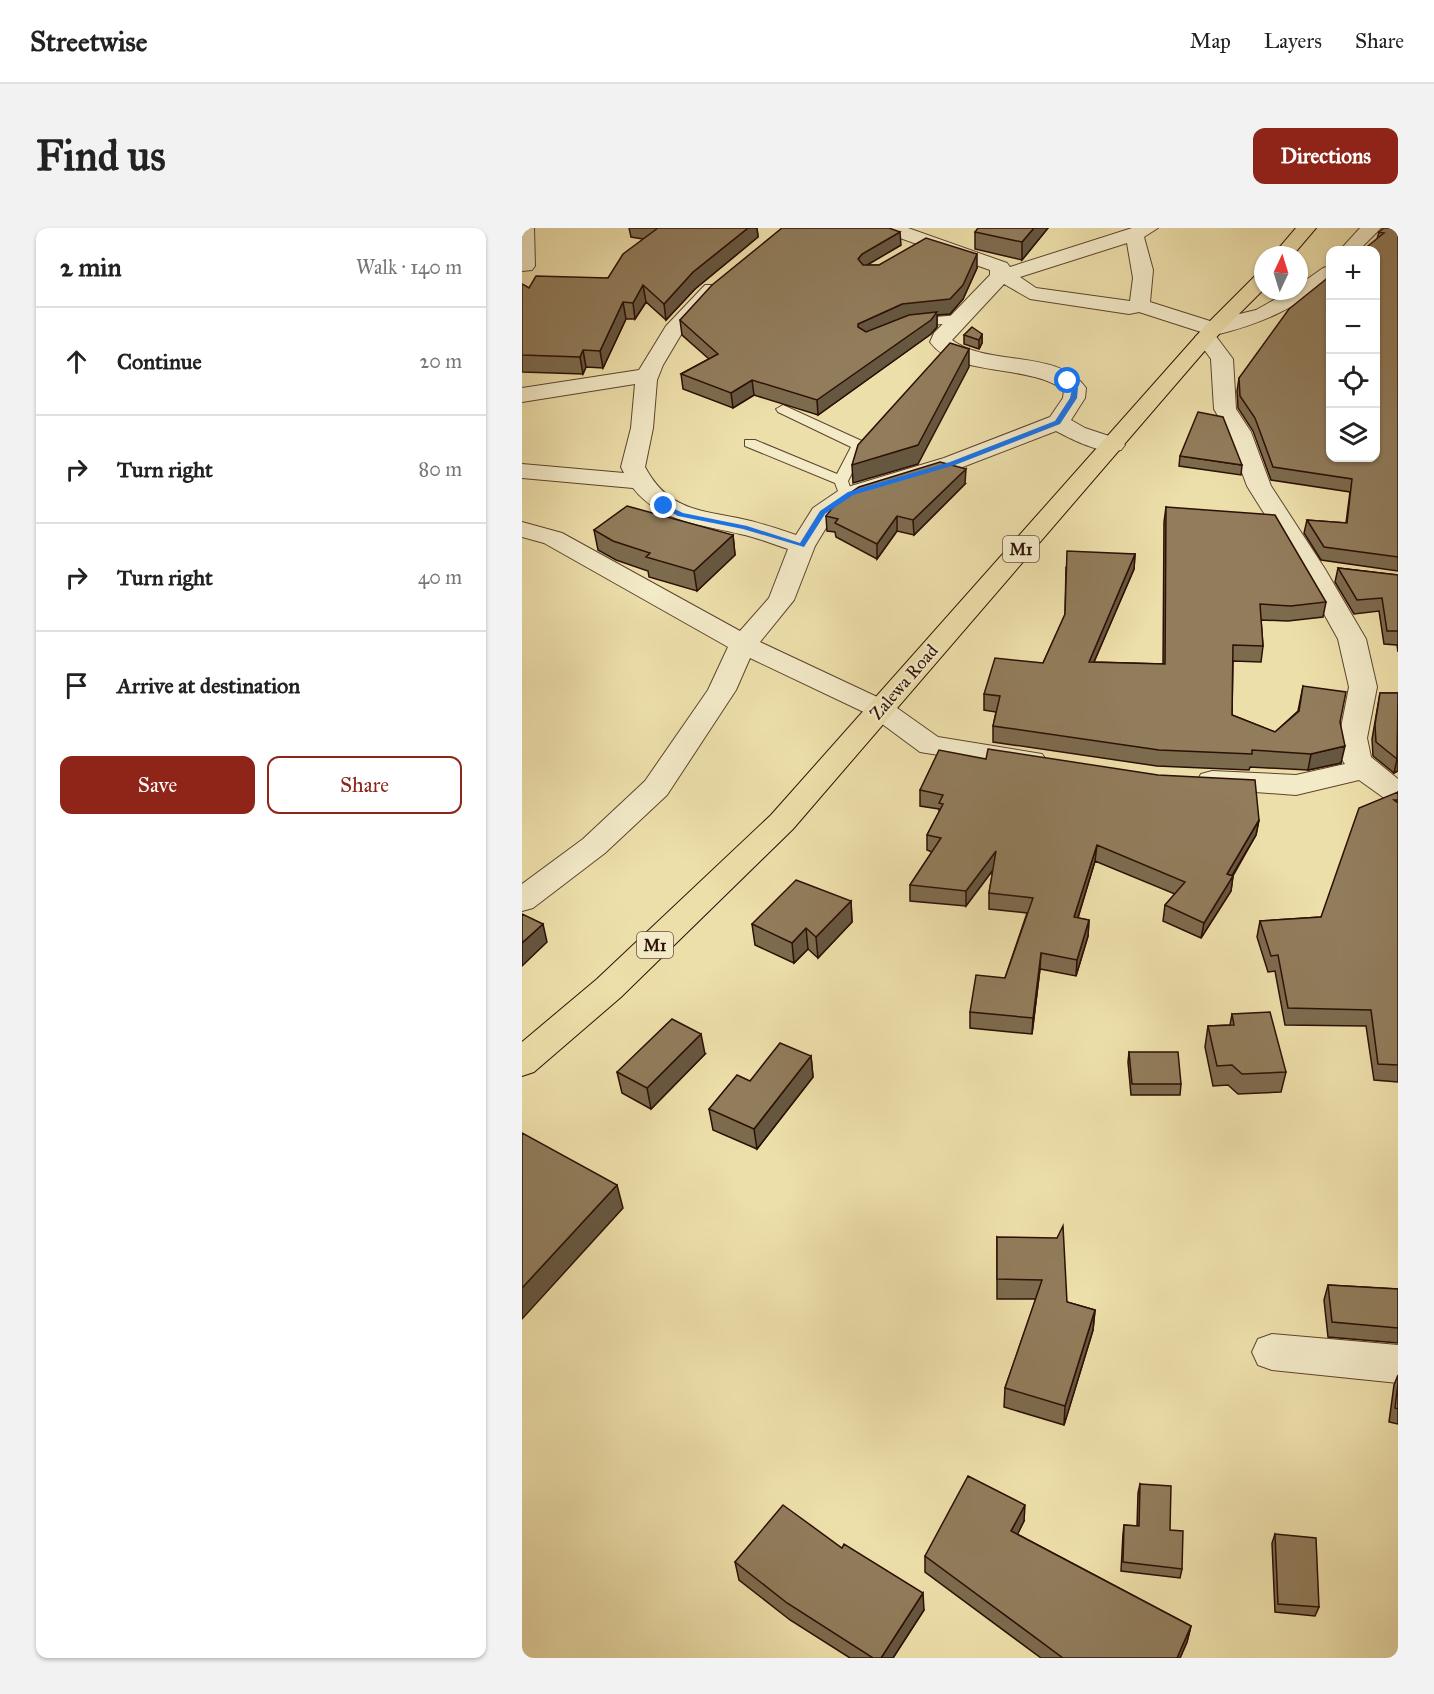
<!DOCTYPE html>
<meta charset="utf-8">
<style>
:root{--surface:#fff;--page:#f2f2f2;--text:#222;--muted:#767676;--line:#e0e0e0;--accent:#8f2418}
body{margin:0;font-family:"IM FELL Great Primer",serif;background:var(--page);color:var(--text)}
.controls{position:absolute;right:18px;top:18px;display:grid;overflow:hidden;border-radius:12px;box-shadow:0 2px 4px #0004}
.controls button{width:54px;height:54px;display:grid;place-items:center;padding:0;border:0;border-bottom:2px solid var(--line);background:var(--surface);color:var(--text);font:30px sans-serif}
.compass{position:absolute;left:732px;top:18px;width:54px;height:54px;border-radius:50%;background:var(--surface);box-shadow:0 2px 4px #0004;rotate:4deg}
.stop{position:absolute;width:18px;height:18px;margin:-14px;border:4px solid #1a73e8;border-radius:50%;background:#fff}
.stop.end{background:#1a73e8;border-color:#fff;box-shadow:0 2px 6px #0008}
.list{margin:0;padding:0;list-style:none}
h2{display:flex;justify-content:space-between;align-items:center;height:78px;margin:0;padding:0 24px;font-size:26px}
h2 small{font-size:20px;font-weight:400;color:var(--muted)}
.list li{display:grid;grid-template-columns:39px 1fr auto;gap:18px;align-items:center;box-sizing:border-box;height:108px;padding:0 24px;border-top:2px solid var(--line)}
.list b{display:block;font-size:22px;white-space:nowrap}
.list em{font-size:20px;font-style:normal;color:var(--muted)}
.actions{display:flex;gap:12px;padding:18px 24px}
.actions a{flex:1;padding:14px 0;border:2px solid var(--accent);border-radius:12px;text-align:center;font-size:21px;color:var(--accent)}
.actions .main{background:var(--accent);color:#fff}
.icon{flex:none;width:33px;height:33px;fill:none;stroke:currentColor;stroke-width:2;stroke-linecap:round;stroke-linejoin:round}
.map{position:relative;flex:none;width:876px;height:1430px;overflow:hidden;border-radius:12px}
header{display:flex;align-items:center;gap:36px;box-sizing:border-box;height:84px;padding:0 30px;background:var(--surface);border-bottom:2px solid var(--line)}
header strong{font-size:28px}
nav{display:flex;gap:33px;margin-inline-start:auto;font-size:21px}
.intro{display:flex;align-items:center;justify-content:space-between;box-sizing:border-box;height:144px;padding:0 36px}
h1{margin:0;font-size:42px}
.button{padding:15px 27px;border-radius:12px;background:var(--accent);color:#fff;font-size:21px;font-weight:700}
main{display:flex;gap:36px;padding:0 36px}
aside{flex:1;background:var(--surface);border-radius:12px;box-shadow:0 2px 4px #0004}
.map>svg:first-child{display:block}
</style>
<header>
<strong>Streetwise</strong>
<nav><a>Map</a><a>Layers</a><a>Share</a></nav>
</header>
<div class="intro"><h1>Find us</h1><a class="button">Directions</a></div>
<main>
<aside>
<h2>2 min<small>Walk · 140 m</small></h2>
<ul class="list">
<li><svg class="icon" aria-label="ahead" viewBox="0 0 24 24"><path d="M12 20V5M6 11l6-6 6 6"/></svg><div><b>Continue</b></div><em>20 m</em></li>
<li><svg class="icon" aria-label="right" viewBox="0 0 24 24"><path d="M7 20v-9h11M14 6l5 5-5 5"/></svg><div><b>Turn right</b></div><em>80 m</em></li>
<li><svg class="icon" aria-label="right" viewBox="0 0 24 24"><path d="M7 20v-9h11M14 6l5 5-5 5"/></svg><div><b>Turn right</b></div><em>40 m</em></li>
<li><svg class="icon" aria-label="arrive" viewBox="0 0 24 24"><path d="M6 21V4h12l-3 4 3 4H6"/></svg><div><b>Arrive at destination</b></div></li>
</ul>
<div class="actions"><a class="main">Save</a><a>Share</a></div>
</aside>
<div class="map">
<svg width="876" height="1430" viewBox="0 0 876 1430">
<rect width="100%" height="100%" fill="#eddfaa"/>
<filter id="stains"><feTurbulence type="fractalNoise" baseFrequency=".00333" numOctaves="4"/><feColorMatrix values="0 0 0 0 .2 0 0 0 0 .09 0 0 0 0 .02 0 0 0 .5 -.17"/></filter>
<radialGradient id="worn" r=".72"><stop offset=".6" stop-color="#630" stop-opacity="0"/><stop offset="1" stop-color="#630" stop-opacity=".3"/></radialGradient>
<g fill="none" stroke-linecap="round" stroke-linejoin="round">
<defs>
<path id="service" d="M437,87L443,91L441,94L389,99L383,95L389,91Z
M261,177L342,214L344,217L326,253L331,268L329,271H319L313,255L223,218V212H233L315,246L329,219L256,184L254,181Z"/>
<path id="minor" d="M0,0H12L13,38L10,42L0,43Z
M358,0H386L485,35L488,39L610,0H636L622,9L631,42L628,74L688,93L734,82L768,63H777V57L801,40L808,38V53C770,82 738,96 693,107L711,131L714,181L729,204L749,258L803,341L844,411L855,459L845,510L849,529L876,551V575L865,572L837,552L774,567L679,560L675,553L679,546L690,543L774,547L823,536L819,530L817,510L827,459L816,411L777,341L725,258L705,204L692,181L689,131L673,109L679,104L617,84L607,86L508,71L482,56L430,112C466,139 537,121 564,160L563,170L549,192L563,200L599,212L603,217L599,222C580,227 551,212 534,203L438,240L337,271L310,290L293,318L272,372L238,414L368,475L416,509L520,526L525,533L520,540L510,542L398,524L348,487L228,430L214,462L145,567L83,625L11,680L0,683V656L61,611L123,553L186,462L206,419L22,315L0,309V294L40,305L218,403L247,370L266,321C250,316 234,309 218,306C177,296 138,294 111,260L0,250V236L102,245L99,239L109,200L113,156L0,174V160L117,142L144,98L183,57H197L200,61L197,65L160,105L141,137L135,152L131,200L123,239C146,282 177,282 220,291C239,295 256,301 274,307L291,280L319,261L422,230L528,189L541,170L542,162C505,135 434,150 408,114L412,105L468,47V42L361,4ZM605,15L611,50L608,73L514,60L498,49Z
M838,0H859L837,22H818Z
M750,1106L876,1117V1155L750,1142L736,1137L730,1124L736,1111Z"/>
<path id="trunk" d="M774,0H794L771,27H751Z
M741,45V62L698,105L271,601L99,769L12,844L0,848V814L75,751L249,587L684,97L734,47Z"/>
</defs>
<use href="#service" stroke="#5d442e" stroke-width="2"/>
<use href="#minor" stroke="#5d442e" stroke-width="2"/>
<use href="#trunk" stroke="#2d1005" stroke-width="2"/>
<use href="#service" fill="#f3eac8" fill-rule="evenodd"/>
<use href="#minor" fill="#f3eac8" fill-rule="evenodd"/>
<use href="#trunk" fill="#eddfaa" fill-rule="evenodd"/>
</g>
<path fill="#7d6b4e" stroke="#2d1005" stroke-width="1.5" d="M107,0H235L236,9L173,61L144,92L124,74L113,91H104L81,140L64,139L61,146L0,144V56L7,60L86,50L121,11L109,9Z
M526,0L500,32L453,21V4Z
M876,0V343L799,332L782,305L785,292L824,295L828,264L749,252L731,203L716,180L715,163L717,150L855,11L857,4Z
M379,17L345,37L455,40L441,71L428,86L415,87V99L409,106L296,187L232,167L211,180L161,161L159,146L187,131L160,107L158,92Z
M460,106V115L457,121L442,116V107Z
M658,228L720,237L719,247L657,238Z
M443,256L392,307L375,303L355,331L314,309L313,304L305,303L304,288Z
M644,279L804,374L801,389L766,393L739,392L741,418L739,434L711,433L710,487L753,504L776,483L781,458L818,494L819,535L786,542L728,539L727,542L635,538L471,514V498L474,484L462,482V466L521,435L543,387L544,339L613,326L612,341L572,434L641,436L642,294Z
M72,302L211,307L213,327L175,363L127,349L126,343L94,332L76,322Z
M816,340L876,347V424L875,417L862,416L857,383L832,386L813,354Z
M858,465H876V543L872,545L851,528L850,511Z
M398,562L737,592L734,607L711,648L709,663L679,710L641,693L643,677L653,666L573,633L556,690L567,692L566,708L554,748L518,741L510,806L448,800V784L483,750L505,685L467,681V665L471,642L444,678L388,673V657L410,624L405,622V607L417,584V581L398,578Z
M876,564V854L852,852L844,798L763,797L753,743L746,744L735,709L738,693L799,689Z
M329,673L330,694L296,730L286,721L272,735L233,717L230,696Z
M710,786L764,844L759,864L716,866L706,857L691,858L683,819L686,798L708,797Z
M607,824L659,856L658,867H609L606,834Z
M183,826L129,881L100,865L95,844Z
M289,828L291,849L235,921L191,902L187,881L228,853Z
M475,1009L545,1074L573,1082L571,1102L542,1197L482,1179L483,1160L514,1071H475Z
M806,1057L876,1061V1115L806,1109L802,1072Z
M876,1147V1196L867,1194L872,1157Z
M618,1256L648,1302L660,1341L658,1350L599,1343L601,1306L602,1297L615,1298L616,1265Z
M502,1293L495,1306L669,1398L665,1414L658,1430H519L403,1344V1328Z
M753,1306L797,1379L793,1388L753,1384L750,1315Z
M320,1320L402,1382L371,1430H328L268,1392L217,1352L213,1334Z"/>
<path fill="#665740" stroke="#2d1005" stroke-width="1.5" d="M226,0H235L236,9L173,61L144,92L142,76L171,44Z
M512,0H526L500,32V14Z
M378,4L379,17L340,40L336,31L340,26Z
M455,26V40L441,71L428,86L415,87V99L409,106L296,187L295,172L337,110L336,96L380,76Z
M121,57L124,74L113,91L111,75Z
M101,74L104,91L81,140L78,123Z
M460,106V115L457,121V112Z
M447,121V139L396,236L331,255L330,237Z
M61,122L64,139L61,146L58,129Z
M230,152L232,167L211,180L209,165Z
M444,241L443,256L392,307L391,292Z
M375,288V303L355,331V316Z
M211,307L213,327L175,363L172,343Z
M613,326L612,341L565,450L567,434Z
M823,518L819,535L786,542L789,526Z
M875,531H876V543L872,545Z
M737,592L734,607L702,661L705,646Z
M575,617L573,633L551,705L552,689Z
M474,623L473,639L444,678V663Z
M711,648L709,663L679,710L682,695Z
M329,673L330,694L296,730L294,709Z
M567,692L566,708L554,748L555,732Z
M21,696L25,714L0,738V715Z
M284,700L286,721L272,735L270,715Z
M519,725L518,741L510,806L511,790Z
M179,806L183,826L129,881L125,860Z
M289,828L291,849L235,921L232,901Z
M95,957L101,980L0,1091V1060Z
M573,1082L571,1102L542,1197L543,1178Z
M503,1277L502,1293L489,1320V1303Z
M401,1365L402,1382L371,1430H359Z
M669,1398L665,1414L658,1430H655Z"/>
<path fill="#917c5b" stroke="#2d1005" stroke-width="1.5" d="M136,0H226L171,44L142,76L121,57L111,75L101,74L78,123L61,122L58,129L0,127V56L7,60L14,48L86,50L101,26Z
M260,0H367L378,4L340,26L336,31L341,37H357L404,10L455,26L441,57L428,71L380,76L336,96V99L344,104L387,87L415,84L409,92L295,172L230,152L209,165L159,146L196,126L158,92L190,57Z
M456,0H512L500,14L453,4Z
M862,0H876V329L802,319L785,292L825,295L830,251L751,239L733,190L718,168L717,150L767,81L808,48V230H854V22H841L862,5L857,4Z
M450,99L460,106L457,112L442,107Z
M428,115L447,121L396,217L330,237L336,217Z
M676,184L701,189L720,237L658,228Z
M418,234L444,241L391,292L375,288L355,316L313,295L316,291L304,288L316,273L337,259Z
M105,278L211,307L172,343L124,329L128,325L91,313L72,302Z
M644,279L753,287L804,374L769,378L738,376L741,418L711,417L710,487L753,504L777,483L781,458L824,464L818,494L823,518L789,526L730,522V526L637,522L471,498L478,468L462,466L473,430L521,435L543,386L545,323L613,326L567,434L643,436Z
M816,340L876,347V403H865L860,370L835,372Z
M858,465H876L875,531L854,514L853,497Z
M466,521L636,547L733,552L737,592L705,646L711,648L682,695L643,677L663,654L575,617L552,689L567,692L555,732L519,725L511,790L448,784L454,747L483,750L511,670L467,665L474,623L444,663L388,657L419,610L405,607L421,576L417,575L421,567L398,562L417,522L464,531Z
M876,564V572H872L876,575V837L856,836L849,782L766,780L756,727L749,728L738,693L799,689L837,580Z
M274,652L329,673L294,709L284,700L270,715L230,696Z
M0,686L21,696L0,715Z
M748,784L764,844L720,846L710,837L695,838L686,798L712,797L710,786Z
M150,791L179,806L125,860L95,844Z
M258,815L289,828L232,901L187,881L215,847L228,853Z
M607,824H656L659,856H610Z
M0,905L95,957L0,1060Z
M541,998L545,1074L573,1082L543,1178L483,1160L520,1052L475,1051V1009L535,1010Z
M806,1057L876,1061V1100L810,1094Z
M876,1155V1181L873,1180Z
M446,1248L503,1277L489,1303L669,1398L655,1430H541L403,1328Z
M618,1256L649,1258L648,1302L661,1303L660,1341L601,1334L602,1297L617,1298Z
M261,1277L320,1320L322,1316L401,1365L359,1430H351L265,1375L213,1334Z
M753,1306L794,1310L797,1379L756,1376Z"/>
<path fill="#1a73e8" d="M543,151H548L556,160L555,170L538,196L433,237L331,267L303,286L282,319L221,301L156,288L138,278L142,276L161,285L225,298L278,315L298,283L326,264L428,234L533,193L548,170L550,161Z"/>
<g text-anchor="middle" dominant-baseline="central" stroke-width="4.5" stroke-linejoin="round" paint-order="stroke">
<g fill="#f3eac8" stroke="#685140" stroke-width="1.5">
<rect x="481" y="308" width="36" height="26" rx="4.5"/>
<rect x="115" y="704" width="36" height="26" rx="4.5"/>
</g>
<g font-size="16" font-weight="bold" fill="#2d1005">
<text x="499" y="321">M1</text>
<text x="133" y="717">M1</text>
</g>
<g font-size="18" fill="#2d1005" stroke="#f3eac8">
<text transform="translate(382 454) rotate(-49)">Zalewa Road</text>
</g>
</g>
<rect width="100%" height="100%" filter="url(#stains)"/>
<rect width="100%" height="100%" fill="url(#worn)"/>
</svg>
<div class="controls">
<button>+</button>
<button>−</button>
<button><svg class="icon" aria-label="locate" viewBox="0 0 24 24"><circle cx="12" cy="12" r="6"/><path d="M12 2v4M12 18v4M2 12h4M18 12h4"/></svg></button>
<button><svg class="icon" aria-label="layers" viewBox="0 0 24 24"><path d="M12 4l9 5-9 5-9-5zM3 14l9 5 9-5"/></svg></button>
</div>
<svg class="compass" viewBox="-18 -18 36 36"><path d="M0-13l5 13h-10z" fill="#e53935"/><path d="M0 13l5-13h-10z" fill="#767676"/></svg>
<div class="stop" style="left:546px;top:153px"></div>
<div class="stop end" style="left:142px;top:278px"></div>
</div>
</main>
